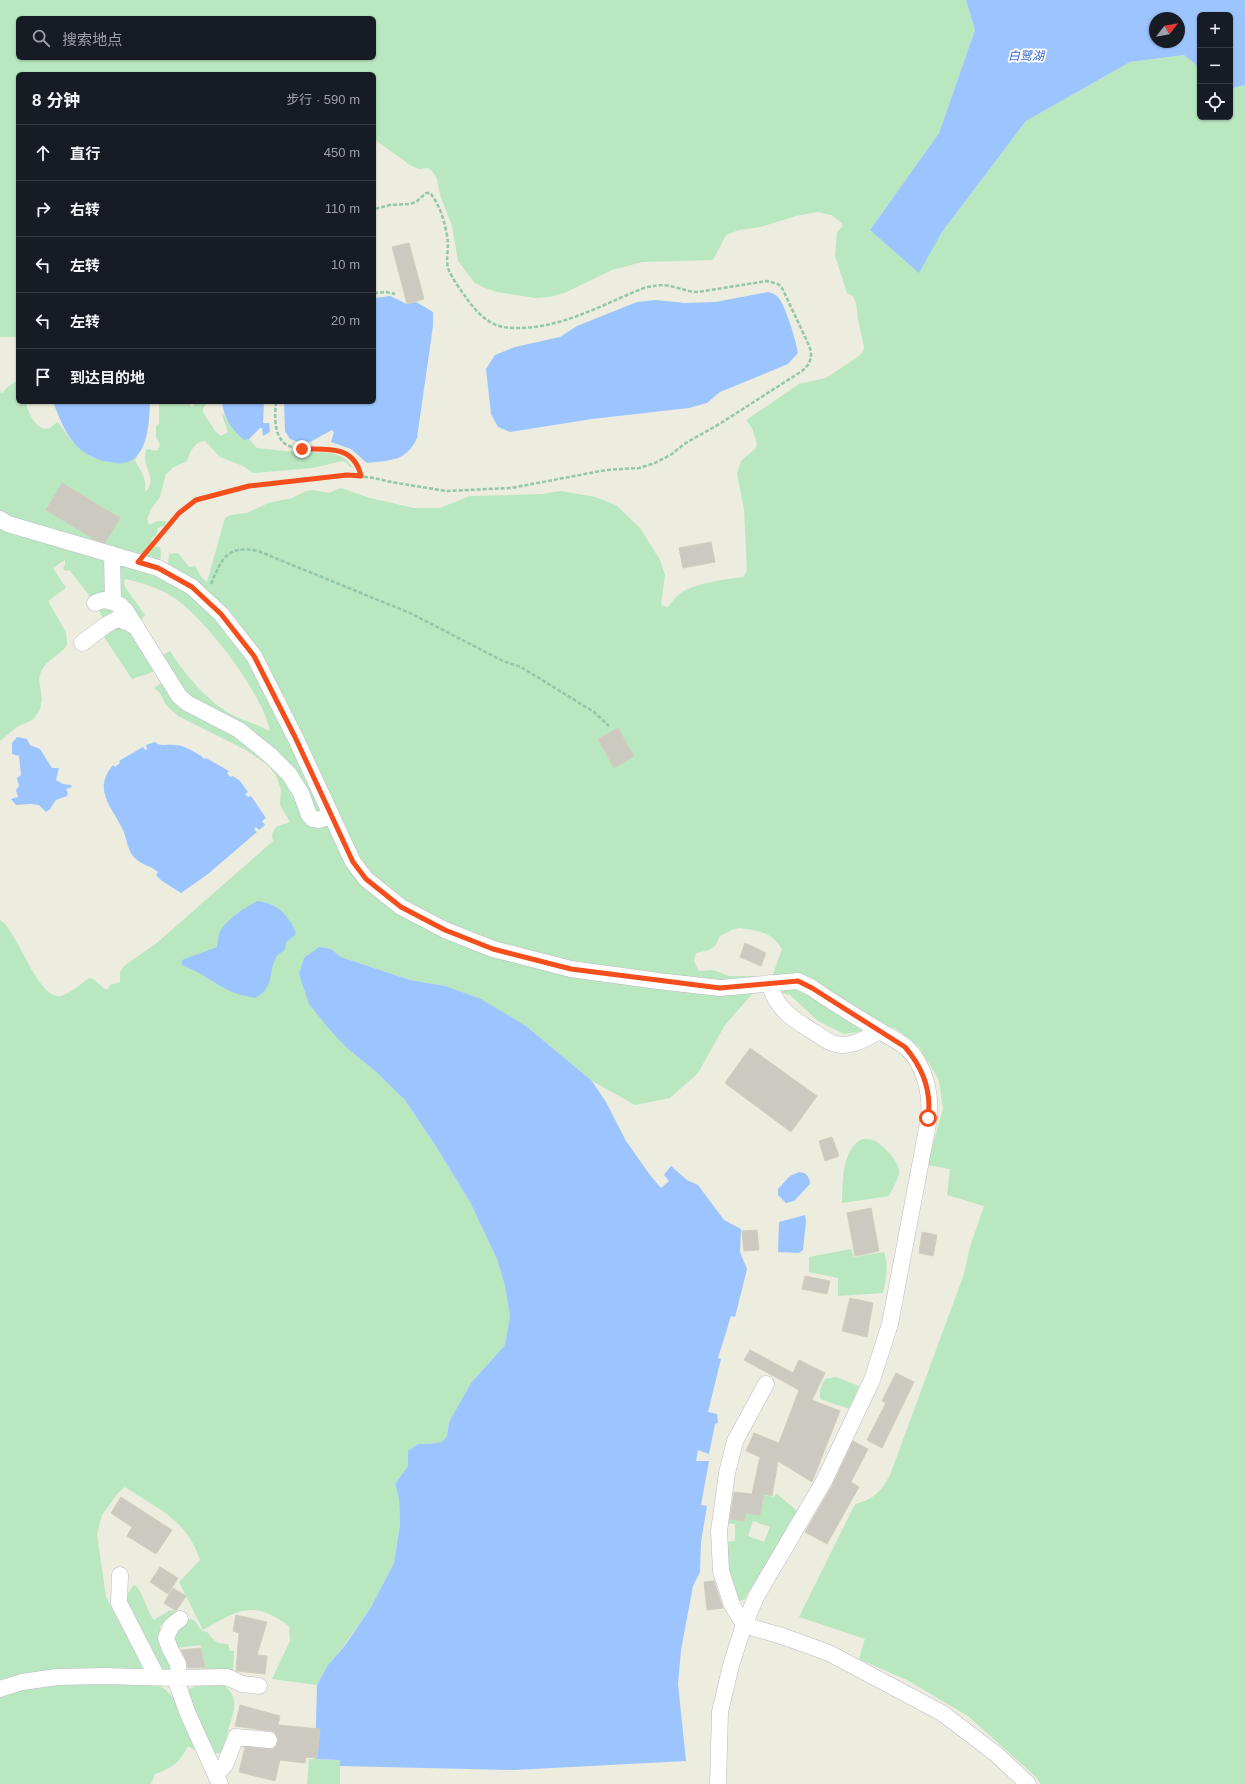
<!DOCTYPE html>
<html lang="zh">
<meta charset="utf-8">
<style>
:root{--surface:#171b24;--page:#242831;--text:#f1f3f6;--muted:#9ea1a6;--line:#363941}
body{margin:0;font-family:Arial,"Noto Sans SC",sans-serif;background:var(--page);color:var(--text)}
.controls{position:absolute;right:12px;top:12px;display:grid;overflow:hidden;border-radius:6px;box-shadow:0 1px 3px #0004}
.controls button{width:36px;height:36px;display:grid;place-items:center;padding:0;border:0;border-bottom:1px solid var(--line);background:var(--surface);color:var(--text);font:20px sans-serif}
.compass{position:absolute;left:1149px;top:12px;width:36px;height:36px;border-radius:50%;background:var(--surface);box-shadow:0 1px 3px #0004;rotate:59deg}
.stop{position:absolute;width:12px;height:12px;margin:-9px;border:3px solid #f54e1d;border-radius:50%;background:#fff}
.stop.end{background:#f54e1d;border-color:#fff;box-shadow:0 1px 4px #0008}
.list{margin:0;padding:0;list-style:none}
h2{display:flex;justify-content:space-between;align-items:center;height:52px;margin:0;padding:0 16px;font-size:17px}
h2 small{font-size:13px;font-weight:400;color:var(--muted)}
.list li{display:grid;grid-template-columns:26px 1fr auto;gap:12px;align-items:center;box-sizing:border-box;height:56px;padding:0 16px;border-top:1px solid var(--line)}
.list b{display:block;font-size:15px;white-space:nowrap}
.list em{font-size:13px;font-style:normal;color:var(--muted)}
.icon{flex:none;width:22px;height:22px;fill:none;stroke:currentColor;stroke-width:2;stroke-linecap:round;stroke-linejoin:round}
.map{position:relative;flex:none;width:1245px;height:1784px;overflow:hidden}
.search{position:absolute;background:var(--surface);box-shadow:0 1px 3px #0004;left:16px;top:16px;width:360px;height:44px;display:flex;align-items:center;gap:10px;box-sizing:border-box;padding:0 14px;border-radius:6px;color:var(--muted);font-size:15px}
.panel{position:absolute;background:var(--surface);box-shadow:0 1px 3px #0004;left:16px;top:72px;width:360px;height:332px;border-radius:6px}
.map>svg:first-child{display:block}
</style>
<div class="map">
<svg width="1245" height="1784" viewBox="0 0 1245 1784">
<rect width="100%" height="100%" fill="#ececdf"/>
<path fill="#b9e7c0" fill-rule="evenodd" d="M0,0H966L975,30L939,133L870,230L919,272L942,232L1026,121L1130,62L1184,55L1200,68V117H1230V89L1245,85V1784H1041L1034,1775L968,1716L907,1680L859,1659L865,1639L799,1617L855,1504C875,1499 880,1492 890,1475L964,1274L970,1247L984,1206L947,1195L950,1169L927,1165L943,1109L939,1080L919,1047L896,1029L881,1024L865,1031L844,1034L818,1021L790,995L772,990L752,994L725,1025L698,1073L670,1098L635,1105L592,1081L526,1026L445,986L410,980L341,957L331,949L348,1049L375,1071L405,1100L437,1148L470,1202L497,1259L505,1286L510,1316L505,1345L471,1383L449,1422L447,1436L442,1442L428,1444H418L409,1451L408,1466L395,1484L399,1498L400,1524L394,1563L371,1607L345,1644L328,1665L317,1685L272,1679L290,1641L289,1626C253,1599 237,1610 203,1630L179,1582L200,1560C187,1520 158,1509 125,1487L118,1493L102,1515L97,1534L106,1597L141,1663L143,1682C152,1683 160,1685 167,1691C171,1696 174,1699 179,1701L189,1689L217,1678C238,1696 237,1702 229,1727C227,1736 225,1745 220,1753C208,1755 198,1753 188,1746C179,1763 174,1767 155,1774L151,1784H0V920C18,931 38,1001 61,996C71,993 81,984 89,978L93,979L105,989H108L110,985L120,982V972L124,966L158,942L273,841L272,834L276,827L290,822L280,805L281,789L276,776L269,766L246,750L178,716L166,705L160,693L154,688L174,675L161,656L170,651C182,671 207,700 227,712C241,720 256,724 270,731C263,694 207,621 176,599C160,588 143,583 125,579L124,584L126,588L145,615L140,621L157,669C149,675 141,675 132,679L102,634L109,629C98,607 85,589 69,570L65,571L63,568L65,564V560L53,568L66,588L48,601L66,632L67,644L65,648L46,664L41,671L39,679L42,699L40,709L34,719L17,727L0,741V392L3,393C6,386 13,385 18,379V402H26C27,411 37,433 50,428C53,426 55,423 58,422L70,439L91,457L108,462L124,463L138,453L135,461C141,471 147,479 145,492C157,482 146,470 145,459C145,456 146,452 146,449L157,451L160,445L156,437V426L159,424V402H189L191,407L193,406L194,402H207L203,409V412L215,431L221,436L228,432L222,415L224,414L226,419L244,439H249L257,448L285,451L331,453C340,455 347,459 352,467H350L346,462L342,461L313,468L253,473L243,466L220,457L205,441C195,441 189,453 187,461L174,467L166,474L160,497L151,509L147,519L149,525L157,521H166L165,526L158,528L156,535L151,539L153,546L160,547L161,555L160,561L168,564L169,554L178,553L189,567L195,566L202,578L207,582L225,518L230,515L247,513L268,503L292,498L306,491L313,490L329,493L341,488L370,498L414,508H440L470,496L542,494L561,491L595,497L616,505L640,528L660,560L665,575L661,605L668,607C671,603 674,599 678,595C690,584 727,579 743,577L747,571L744,509L737,474L741,461L755,449L757,444L752,428L746,420L799,384L826,378L859,356L863,352L864,347L858,320L856,303L853,296L847,293L835,256L837,232L843,226L842,223L831,215L818,212L796,216L760,227L739,230L726,235L713,260L642,262L612,270L564,293L550,297L535,298L497,292L485,288L475,283L458,261L452,226L440,195L437,179L433,172L428,168L419,169L410,165L374,139V74H18V337H0ZM18,18H374V58H18ZM739,928C757,930 772,932 782,949L773,974L770,976H729L713,970L699,971L694,961L696,953L709,950L715,946L720,936L732,930Z
M862,1139C867,1139 873,1139 877,1142C885,1148 900,1162 899,1173C898,1180 892,1189 889,1196L842,1203C843,1182 841,1151 862,1139Z
M851,1249L854,1257L884,1252C889,1265 886,1280 883,1293L838,1296V1278L809,1272V1257Z
M836,1377L859,1386L850,1409L820,1399V1390L825,1379Z
M776,1493L797,1511C788,1524 784,1539 776,1552C766,1569 753,1583 744,1600L738,1601L734,1599L732,1595C726,1569 720,1545 724,1518L744,1521L746,1513L760,1515L764,1495L774,1497ZM753,1521L770,1527L764,1542L748,1536ZM725,1523L735,1524V1541L724,1542Z
M134,1585C143,1589 146,1611 154,1620L170,1610L175,1611L176,1613L160,1626V1635L177,1668L159,1670L127,1602L126,1596Z
M190,1619L194,1620L202,1631L207,1632C214,1641 217,1644 228,1644L230,1651H234L233,1671H206L201,1645L176,1648L172,1641L183,1624Z
M309,1759L340,1760V1784H307Z"/>
<path fill="#9cc5ff" fill-rule="evenodd" d="M966,0H1245V85L1230,89V15H1200V68L1184,55L1130,62L1026,121L942,232L919,273L870,230L939,133L975,30ZM1155,18H1179V42H1155Z
M768,292C771,293 775,294 777,296C785,303 796,341 798,353L788,364L720,392L707,403L689,408L592,419L510,432L498,427L491,414L486,369L495,355L515,347L560,337L577,326L637,302L655,300L685,303L715,302Z
M390,296L407,304L416,302L433,312V326L417,438C406,462 390,460 367,463L351,449L331,442L334,432L332,430L310,442L304,444L290,439L285,431L284,402H374V298Z
M53,402H150C149,421 149,458 124,463C120,464 115,463 111,462C100,462 86,455 78,447C66,436 59,417 53,402Z
M222,402H264L263,423H269L270,432L263,436L262,428H260L249,439L244,440C231,429 224,418 222,402Z
M17,737L27,739L30,745L40,749L52,768H59L56,780L63,784L71,785L72,787L66,789L68,793L67,796L56,800L50,809L46,812L39,805L31,804L16,805L11,799L18,797L16,790L19,786L17,778L21,775L19,756L12,754V743Z
M155,742C161,747 167,744 175,745C185,745 193,752 202,756V757L205,759L206,758L229,771L227,773L230,777L233,776L240,781L248,792L245,794L248,797L251,796L266,818L262,821L265,825L259,830L256,827L254,829L257,832L208,874L181,893L162,881L156,875L158,872C150,865 140,865 133,856C127,848 127,839 123,830C112,807 92,790 113,765L115,767L120,763L119,761L143,747L145,750L147,749L146,745Z
M258,901C278,904 288,915 296,932C295,938 289,938 286,943C285,945 286,948 285,949C283,952 279,953 277,956C267,972 276,987 255,998C245,996 235,994 226,989C211,981 198,971 182,965V960L217,947C218,943 218,938 219,934C224,921 246,906 258,901Z
M319,947L331,949L341,957L410,980L445,986L481,999L526,1026L592,1081L606,1102L626,1141L650,1175L661,1188L669,1181L664,1175L671,1166L687,1180L698,1185L724,1220L741,1229L740,1252L747,1269L735,1317L731,1316L718,1358L721,1359L708,1412L717,1414L718,1423L715,1424L709,1454L698,1450L696,1461H709L701,1505L707,1506L701,1542L700,1572L693,1586L681,1650L678,1684L686,1761L514,1770L340,1766V1760L315,1759L317,1685L328,1665L346,1644L371,1607L394,1563L400,1524L399,1498L395,1484L408,1466V1451L418,1444H428L442,1442L447,1436L449,1422L471,1383L505,1345L510,1316L505,1286L497,1259L470,1202L437,1148L405,1100L375,1071L348,1049L330,1030L309,1004L299,974L304,958Z
M799,1172C806,1172 810,1177 810,1184L794,1201L786,1203L778,1195V1189L790,1176Z
M805,1215L806,1221L803,1250L799,1253L778,1252L779,1222Z"/>
<path fill="#cccac0" stroke="#d1cebd" d="M409,243L424,299L407,304L392,247Z
M62,483L120,518L105,543L94,539L46,510Z
M711,542L715,562L683,568L679,548Z
M618,728L634,756L614,768L598,739Z
M745,943L766,953L761,966L740,957Z
M750,1048L817,1096L791,1132L725,1083Z
M832,1137L839,1156L825,1161L819,1141Z
M871,1208L879,1251L855,1256L847,1213Z
M757,1230L759,1250L744,1251L742,1231Z
M922,1232L937,1235L933,1256L919,1253Z
M805,1276L830,1281L827,1294L802,1289Z
M850,1298L873,1303L867,1337L842,1331Z
M750,1350L793,1373L799,1360L825,1373L812,1400L840,1411L812,1482L778,1461L772,1496L764,1494L760,1515L746,1513L744,1521L730,1519L734,1492L752,1494L760,1457L746,1451L754,1433L779,1443L799,1390L744,1360Z
M896,1373L914,1382L882,1448L867,1440L886,1403L882,1401Z
M853,1441L868,1449L851,1482L859,1487L827,1544L805,1532L832,1486Z
M121,1497L172,1530L156,1554L127,1536L132,1527L111,1513Z
M160,1567L178,1578L168,1594L150,1582Z
M714,1581L723,1608L707,1610L704,1582Z
M173,1588L186,1596L176,1611L164,1603Z
M236,1615L267,1622L257,1655L267,1656L265,1674L236,1671L239,1633L233,1631Z
M201,1648L205,1668H188L186,1660L181,1650Z
M240,1705L280,1716L278,1725L320,1729L317,1758L306,1757L305,1763L280,1760L275,1781L239,1772L245,1747L273,1749L277,1745L278,1740L275,1732L270,1731L235,1726Z"/>
<g fill="none" stroke-linecap="round" stroke-linejoin="round">
<defs>
<path id="minor" d="M0,519L8,524L158,568L192,587L221,614L254,656L295,737L353,862L366,879L401,907L445,930L493,949L571,969L658,981L720,988L798,981L812,988C833,1003 857,1017 880,1031C888,1036 898,1041 906,1047C925,1065 931,1093 929,1118L890,1324L872,1380L824,1481L757,1595L744,1625L731,1665L720,1712L718,1784
M112,554L113,602
M95,603L103,600L109,601L120,605L126,611L179,696L187,703L239,730L271,756L289,774L301,793L309,815L313,819L318,820L331,816
M82,643L106,625L117,619L129,623L137,628
M770,983C774,1008 794,1020 814,1032C820,1036 828,1043 836,1044C851,1048 867,1038 879,1031
M766,1384L735,1441L727,1473L719,1531L721,1571L732,1605L744,1625L785,1637L829,1653L942,1713L996,1754L1028,1784
M120,1575L119,1603L157,1677
M180,1619L171,1626L166,1638L170,1649L178,1664L179,1678H175L188,1714L220,1784
M0,1689L22,1682L57,1677L104,1676L175,1678L227,1677L242,1684L259,1686
M216,1775L225,1765L236,1737L269,1740"/>
</defs>
<use href="#minor" stroke="#babbc2" stroke-width="17"/>
<path stroke="#92c7a9" stroke-width="2.5" stroke-dasharray="4 2" stroke-linecap="butt" d="M374,293L386,292L395,294
M276,402C275,414 274,428 280,438C296,465 351,428 361,476
M148,549L179,513L195,499L249,486L347,475L374,478L391,482L446,491L511,488L606,470L639,468L655,463L672,454L684,444L721,423L802,371L808,365L811,358V351L807,341L782,288L778,284L767,281L698,292C688,292 680,288 670,286C661,284 653,286 644,288C603,304 565,327 520,328C512,328 504,328 496,325C484,320 475,310 467,299C461,290 452,279 448,268C446,261 448,251 448,244C447,228 440,204 430,193H426L416,202L410,204L390,205L374,209
M211,584C222,558 227,545 258,551L410,613L503,661L521,667L594,712L609,726"/>
<use href="#minor" stroke="#fff" stroke-width="16"/>
</g>
<g fill="none" stroke-linecap="round" stroke-linejoin="round">
<path stroke="#f54e1d" stroke-width="5" d="M302,449C327,449 354,445 361,476L347,475L249,486L196,500L179,513L138,562L158,568L192,587L221,614L254,656L295,737L353,862L366,879L401,907L445,930L493,949L571,969L720,988L798,981L812,988L905,1047C923,1068 932,1091 928,1118"/>
</g>
<g text-anchor="middle" dominant-baseline="central" stroke-width="3.5" stroke-linejoin="round" paint-order="stroke">
<g font-size="12" font-style="italic" fill="#3768ca" stroke="#fff">
<text x="1026" y="56">白鹭湖</text>
</g>
</g>
</svg>
<div class="controls">
<button>+</button>
<button>−</button>
<button><svg class="icon" aria-label="locate" viewBox="0 0 24 24"><circle cx="12" cy="12" r="6"/><path d="M12 2v4M12 18v4M2 12h4M18 12h4"/></svg></button>
</div>
<svg class="compass" viewBox="-18 -18 36 36"><path d="M0-13l5 13h-10z" fill="#e53935"/><path d="M0 13l5-13h-10z" fill="#9ea1a6"/></svg>
<div class="stop" style="left:928px;top:1118px"></div>
<div class="stop end" style="left:302px;top:449px"></div>
<div class="search"><svg class="icon" aria-label="search" viewBox="0 0 24 24"><circle cx="10" cy="10" r="6"/><path d="M15 15l6 6"/></svg>搜索地点</div>
<section class="panel">
<h2>8 分钟<small>步行 · 590 m</small></h2>
<ul class="list">
<li><svg class="icon" aria-label="ahead" viewBox="0 0 24 24"><path d="M12 20V5M6 11l6-6 6 6"/></svg><div><b>直行</b></div><em>450 m</em></li>
<li><svg class="icon" aria-label="right" viewBox="0 0 24 24"><path d="M7 20v-9h11M14 6l5 5-5 5"/></svg><div><b>右转</b></div><em>110 m</em></li>
<li><svg class="icon" aria-label="left" viewBox="0 0 24 24"><path d="M17 20v-9H6M10 6l-5 5 5 5"/></svg><div><b>左转</b></div><em>10 m</em></li>
<li><svg class="icon" aria-label="left" viewBox="0 0 24 24"><path d="M17 20v-9H6M10 6l-5 5 5 5"/></svg><div><b>左转</b></div><em>20 m</em></li>
<li><svg class="icon" aria-label="arrive" viewBox="0 0 24 24"><path d="M6 21V4h12l-3 4 3 4H6"/></svg><div><b>到达目的地</b></div></li>
</ul>
</section>
</div>
